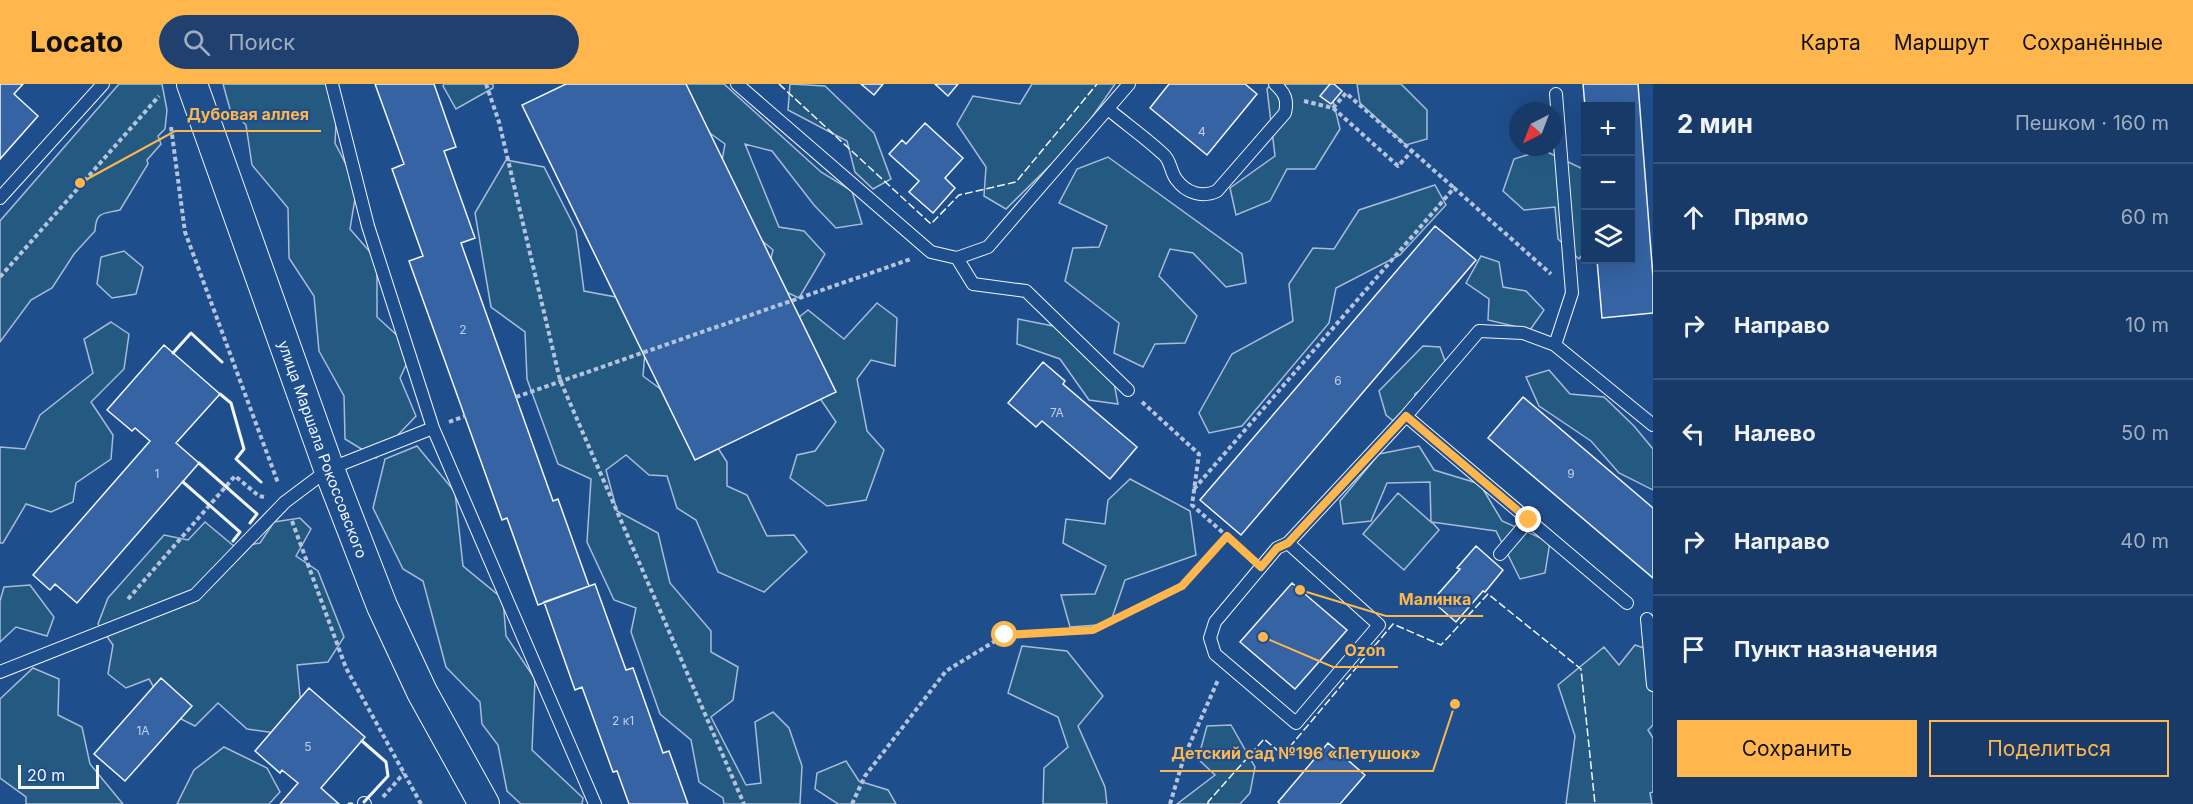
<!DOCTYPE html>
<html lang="ru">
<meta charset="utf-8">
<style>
:root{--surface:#173a69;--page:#20416f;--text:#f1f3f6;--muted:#9eadc0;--line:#36547d;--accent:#ffb74d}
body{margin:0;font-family:Inter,sans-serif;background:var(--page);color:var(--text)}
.controls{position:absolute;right:18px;top:18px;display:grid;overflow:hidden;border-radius:0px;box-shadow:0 6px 24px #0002}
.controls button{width:54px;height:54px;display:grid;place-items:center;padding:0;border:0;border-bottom:2px solid var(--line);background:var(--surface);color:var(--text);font:30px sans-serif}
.compass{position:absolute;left:1509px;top:18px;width:54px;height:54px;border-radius:50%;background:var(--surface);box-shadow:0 6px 24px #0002;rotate:222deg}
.scale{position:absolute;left:18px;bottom:15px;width:81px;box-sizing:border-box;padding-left:6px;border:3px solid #f2f6ff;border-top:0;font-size:16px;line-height:21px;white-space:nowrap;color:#f2f6ff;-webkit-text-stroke:4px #1f4e8c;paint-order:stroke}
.stop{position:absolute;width:18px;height:18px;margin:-14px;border:4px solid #ffb74d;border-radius:50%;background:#fff}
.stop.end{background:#ffb74d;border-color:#fff;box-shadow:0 2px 6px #0008}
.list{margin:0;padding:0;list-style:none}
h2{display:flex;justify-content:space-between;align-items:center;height:78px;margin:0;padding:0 24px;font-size:26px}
h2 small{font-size:20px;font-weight:400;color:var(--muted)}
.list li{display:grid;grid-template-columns:39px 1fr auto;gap:18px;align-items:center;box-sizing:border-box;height:108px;padding:0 24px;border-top:2px solid var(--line)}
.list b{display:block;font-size:22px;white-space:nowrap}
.list em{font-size:20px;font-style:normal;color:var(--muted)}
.actions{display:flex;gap:12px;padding:18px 24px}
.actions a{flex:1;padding:14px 0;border:2px solid var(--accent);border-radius:0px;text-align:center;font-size:21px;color:var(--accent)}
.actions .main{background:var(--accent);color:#111}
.icon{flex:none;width:33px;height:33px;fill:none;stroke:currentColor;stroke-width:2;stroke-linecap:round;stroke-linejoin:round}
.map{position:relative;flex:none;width:1653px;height:720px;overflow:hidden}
header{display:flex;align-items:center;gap:36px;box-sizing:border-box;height:84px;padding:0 30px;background:var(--accent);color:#111}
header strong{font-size:28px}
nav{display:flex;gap:33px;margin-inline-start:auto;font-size:21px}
.search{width:420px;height:54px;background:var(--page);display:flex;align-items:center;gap:15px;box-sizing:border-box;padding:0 21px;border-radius:33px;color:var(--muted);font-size:22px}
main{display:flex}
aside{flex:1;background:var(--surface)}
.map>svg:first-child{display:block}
</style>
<header>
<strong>Locato</strong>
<div class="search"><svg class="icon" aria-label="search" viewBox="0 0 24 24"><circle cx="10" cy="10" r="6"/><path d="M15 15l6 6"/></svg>Поиск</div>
<nav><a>Карта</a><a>Маршрут</a><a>Сохранённые</a></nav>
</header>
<main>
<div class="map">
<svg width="1653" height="720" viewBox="0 0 1653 720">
<rect width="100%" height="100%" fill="#1f4e8c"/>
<path fill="#245a82" stroke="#a8bbd7" stroke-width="1.5" d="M119,0H162L167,26L165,45L158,52L161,60L147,76L148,80L120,126C103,130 96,127 95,147L74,170L52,204L31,216L0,258V137Z
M223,0H338L335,59L357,102L350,145L377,176V233L413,266L400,294L416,332L376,374L345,355L344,312L319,267L314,212L289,174L288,124L252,81L246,41L230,25Z
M444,0H493V4L456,25L443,2Z
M675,0H724L821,88L852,107L862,140L836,144L814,121L772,67L745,60L779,143L804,147L825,170L799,214L765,198L773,166L739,137L717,104L725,60L696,39Z
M790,0L825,2L874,49L891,95L873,105L855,88L847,57L788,26Z
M1032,0H1115L1077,55L1006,125L984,112L986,83L957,40L973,12L1020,20Z
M1271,0H1329L1340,45L1315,85H1287L1270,117L1236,131L1230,104L1275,72L1267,5Z
M1357,0H1401L1427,26V55L1406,61L1360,19Z
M1543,66L1583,85L1586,114V166L1579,175L1558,155L1555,123L1524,126L1503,107L1514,75Z
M1108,73L1242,170L1246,199L1226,203L1193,169L1170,165L1159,192L1197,232L1185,259L1155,260L1143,283L1114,269L1119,239L1065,197L1073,164L1099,163L1107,142L1059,119L1077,85Z
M506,76L544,83L576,146L584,207L637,217L648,232L643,292L698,333L727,378V402L747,411L767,452L794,451L807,468L764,508L718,488L696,436L677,424L667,392L649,391L626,371L606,386L617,427L658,449L670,499L711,547V568L738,583L733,616L711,633L746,701L761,699L755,638L773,628L789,644L802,682L800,720H724L723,714L699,698L691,656L660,630L631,548L636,524L614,516L587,458L591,395L558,380L527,295L525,248L491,223L475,129Z
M1435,101L1446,121L1400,171L1336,204L1329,239L1242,342L1209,349L1199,329L1232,270L1293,237L1289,200L1313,164L1334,165L1359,126Z
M124,167L143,183L136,210L112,214L97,200L101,173Z
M1481,172L1499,178L1503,203L1526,207L1544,226L1530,246L1488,236L1489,215L1466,199Z
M877,219L897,234L895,282L871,276L857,295L867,347L884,366L866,416L827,422L790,394L797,371L815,367L836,338L815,307L793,238L808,226L844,255Z
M1018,235L1058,243L1112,288L1118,320L1089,316L1060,275L1017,260Z
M111,238L129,250L124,285L91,318L113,351L111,375L76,399L73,418L51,428L26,420L3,459H0V363L25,365L40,331L93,289L84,255Z
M1423,262L1440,263L1449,288L1415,310V328L1402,344L1386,331L1379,307Z
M1549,286L1570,310L1604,313L1634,342L1653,365V406L1619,389L1591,357L1539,322L1526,293Z
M417,362L455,408L463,482L503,515L506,552L535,595L532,666L583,714L582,720H521L507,707L498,661L482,640L480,618L446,583L423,497L403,485L373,424L385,375Z
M1419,362L1434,386L1480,400L1502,437L1550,458L1545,489L1520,495L1496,447L1432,438L1439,446L1404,486L1363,450L1398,409L1431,438L1430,398L1387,399L1371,437L1343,440L1340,417L1379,370Z
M1130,395L1190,427L1196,471L1125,496L1110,540L1070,543L1061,511L1095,510L1106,482L1063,459L1066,435L1105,440L1108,416Z
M300,434L311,445L296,472L318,487L344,553L328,578L297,581L301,622L283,650L247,645L218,619L195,642L169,629L149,595L126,604L108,590L113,561L98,540L108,514L164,451L188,456L205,438L235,463L260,459L274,438Z
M30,501L54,533L47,552L16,543L0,558V517L4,503Z
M1635,561L1653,567V641L1648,646L1653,654V708L1650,709L1652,720H1566L1575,652L1558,601L1604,563L1619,581Z
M1022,562L1067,567L1103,612L1078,642L1105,703L1107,720H1043L1044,684L1068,663L1058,633L1008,609Z
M33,584L59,595L58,631L82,643L90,680L123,720H26V713L0,694V615Z
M1231,641L1255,683L1250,709L1240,720H1177L1215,691L1198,675L1207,642Z
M224,663L267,684L280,708L269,720H177L194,686Z
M846,677L859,697L888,706L896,720H838L815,705L817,689Z"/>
<path fill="#3563a3" stroke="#f2f6ff" stroke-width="1.5" d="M0,0H23L14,10L38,32L0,75Z
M375,0H434L456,63L444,67L475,154L461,159L553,417L558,415L589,502L538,521L507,434L502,436L409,177L423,172L392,85L404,80Z
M566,0H686L836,308L695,376L522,21Z
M861,0H883L874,11Z
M935,0H958L948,12Z
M1169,0H1245L1257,10L1207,71L1150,24Z
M1330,0H1334L1342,7L1331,20L1320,12Z
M1583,0H1638L1653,193V229L1602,234L1597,176H1630V22H1586V34Z
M925,39L963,74L945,94L955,104L933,129L909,108L919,97L889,70L902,56L906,60Z
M1435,142L1476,176L1241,451L1200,416Z
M164,261L220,310L176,359L199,379L77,519L55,500L50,506L33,491L150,357L135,344L132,347L107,326Z
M1043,278L1065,297L1063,300L1137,363L1110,395L1042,337L1036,343L1008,319Z
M1523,313L1653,424V494L1488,354Z
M1476,462L1503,486L1485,508L1483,507L1456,538L1432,517L1460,485L1457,484Z
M1292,499L1347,546L1295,605L1240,558Z
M595,500L626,586L633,584L663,669L669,667L688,720H629L617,687L613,688L582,603L575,606L544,518Z
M161,594L192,622L125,697L94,670Z
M309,604L365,653L321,704L339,720H280L298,699L282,686L280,689L255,667Z
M1328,659L1365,691L1340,720H1280L1278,718Z"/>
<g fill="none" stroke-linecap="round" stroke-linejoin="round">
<defs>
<path id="service" d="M332,0L368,142L433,344L595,720
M737,0L931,168L957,174L988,163L1129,0
M1108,25C1126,40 1146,54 1163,70C1171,76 1170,87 1176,95C1186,109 1202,114 1217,107L1285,29C1288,16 1285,9 1275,0
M0,114L103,0
M957,174L973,200L1026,207L1128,306
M1555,261L1572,209L1556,10
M1406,332L1627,519
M1288,459L1379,541L1296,639L1215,570L1210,554L1215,538L1277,464L1288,459L1406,332L1479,247L1523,249L1555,261L1653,341
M1500,470L1529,436
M1647,535L1653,601
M0,588L195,511L285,418L329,385L433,344
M364,719L365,720"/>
<g id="tertiary">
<path id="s1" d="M192,0L329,385L382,522L422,608L484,720"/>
</g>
</defs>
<use href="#service" stroke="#f2f6ff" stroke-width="14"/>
<use href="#tertiary" stroke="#f2f6ff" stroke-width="32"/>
<path stroke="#b3c4dc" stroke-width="4" stroke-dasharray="4.5 3" stroke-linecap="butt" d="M486,0L499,38L560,296L744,720
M1304,17L1333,24L1398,82L1412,67L1454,104
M1333,24L1346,9L1412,67
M171,43L185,148L278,399
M0,193L159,12
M516,313L911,175
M1142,318L1199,370L1192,421L1247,470
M449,338L465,332
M1194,405L1454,104L1551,190
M292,437L346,584L421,720
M128,515L235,392L259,412L264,413
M383,713L404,689
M852,720L865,692L946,587L1005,551L1093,546L1182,502L1227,451
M1170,720L1184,673L1218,596"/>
<use href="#service" stroke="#1f4e8c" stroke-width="12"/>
<use href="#tertiary" stroke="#1f4e8c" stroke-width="30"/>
<path stroke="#f2f6ff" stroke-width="1.5" stroke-dasharray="8 3" stroke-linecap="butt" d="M779,0L931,140L959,111L1016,98L1097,0
M1208,720V718L1264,655L1283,671L1393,540L1441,561L1488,510L1581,585L1595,720"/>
<path stroke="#f2f6ff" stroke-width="3" d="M173,269L191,249L222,278
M220,310L231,319L244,365L236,375L261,398
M199,379L257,430L250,439
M183,398L240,448L233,457
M362,657L386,678L388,692L364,718
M349,720H352"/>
</g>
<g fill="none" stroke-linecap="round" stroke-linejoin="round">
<path stroke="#ffb74d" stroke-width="8" d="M1005,551L1093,546L1182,502L1227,452L1261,483L1277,464L1288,459L1406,332L1529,436"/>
</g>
<g text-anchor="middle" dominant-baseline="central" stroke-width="4.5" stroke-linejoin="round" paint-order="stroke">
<g font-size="12" fill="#c3d1e8">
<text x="1202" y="47">4</text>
<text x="463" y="245">2</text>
<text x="1338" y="296">6</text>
<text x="1057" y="328">7А</text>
<text x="157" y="389">1</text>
<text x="1571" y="389">9</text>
<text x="623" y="636">2 к1</text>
<text x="143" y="646">1А</text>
<text x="308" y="662">5</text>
</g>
<g font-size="15" fill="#f2f6ff" stroke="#1f4e8c">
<text stroke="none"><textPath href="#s1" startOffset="388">улица Маршала Рокоссовского</textPath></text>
</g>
</g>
<path fill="none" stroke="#ffb74d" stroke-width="2" d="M80 99L175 47H321M1300 506L1386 532H1483M1263 553L1333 583H1398M1455 620L1433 687H1160"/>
<g fill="#ffb74d" stroke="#1f4e8c" stroke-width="2">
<circle cx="80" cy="99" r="6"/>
<circle cx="1300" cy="506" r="6"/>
<circle cx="1263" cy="553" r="6"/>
<circle cx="1455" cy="620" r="6"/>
</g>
<g font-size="16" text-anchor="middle" font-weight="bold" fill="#ffb74d" stroke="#1f4e8c" stroke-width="4.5" stroke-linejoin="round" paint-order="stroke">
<text x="248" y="36">Дубовая аллея</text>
<text x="1435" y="521">Малинка</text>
<text x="1365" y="572">Ozon</text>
<text x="1296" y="675">Детский сад №196 «Петушок»</text>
</g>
</svg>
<div class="controls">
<button>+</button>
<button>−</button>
<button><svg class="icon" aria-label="layers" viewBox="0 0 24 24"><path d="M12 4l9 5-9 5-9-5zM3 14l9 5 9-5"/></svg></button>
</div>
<svg class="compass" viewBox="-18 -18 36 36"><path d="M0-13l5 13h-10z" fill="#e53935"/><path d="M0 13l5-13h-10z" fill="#9eadc0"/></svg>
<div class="scale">20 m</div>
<div class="stop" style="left:1005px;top:551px"></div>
<div class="stop end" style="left:1529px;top:436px"></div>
</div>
<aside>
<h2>2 мин<small>Пешком · 160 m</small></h2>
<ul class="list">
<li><svg class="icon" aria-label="ahead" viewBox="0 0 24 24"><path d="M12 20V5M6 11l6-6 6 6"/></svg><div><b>Прямо</b></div><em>60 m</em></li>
<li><svg class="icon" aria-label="right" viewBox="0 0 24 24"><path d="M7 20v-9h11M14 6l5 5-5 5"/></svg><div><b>Направо</b></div><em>10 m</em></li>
<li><svg class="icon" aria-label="left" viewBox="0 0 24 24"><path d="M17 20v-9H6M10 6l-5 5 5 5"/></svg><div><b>Налево</b></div><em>50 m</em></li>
<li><svg class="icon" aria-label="right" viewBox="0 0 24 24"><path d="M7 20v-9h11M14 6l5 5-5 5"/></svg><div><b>Направо</b></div><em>40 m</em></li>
<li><svg class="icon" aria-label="arrive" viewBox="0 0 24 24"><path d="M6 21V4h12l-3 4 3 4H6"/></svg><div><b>Пункт назначения</b></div></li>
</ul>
<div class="actions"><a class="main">Сохранить</a><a>Поделиться</a></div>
</aside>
</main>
